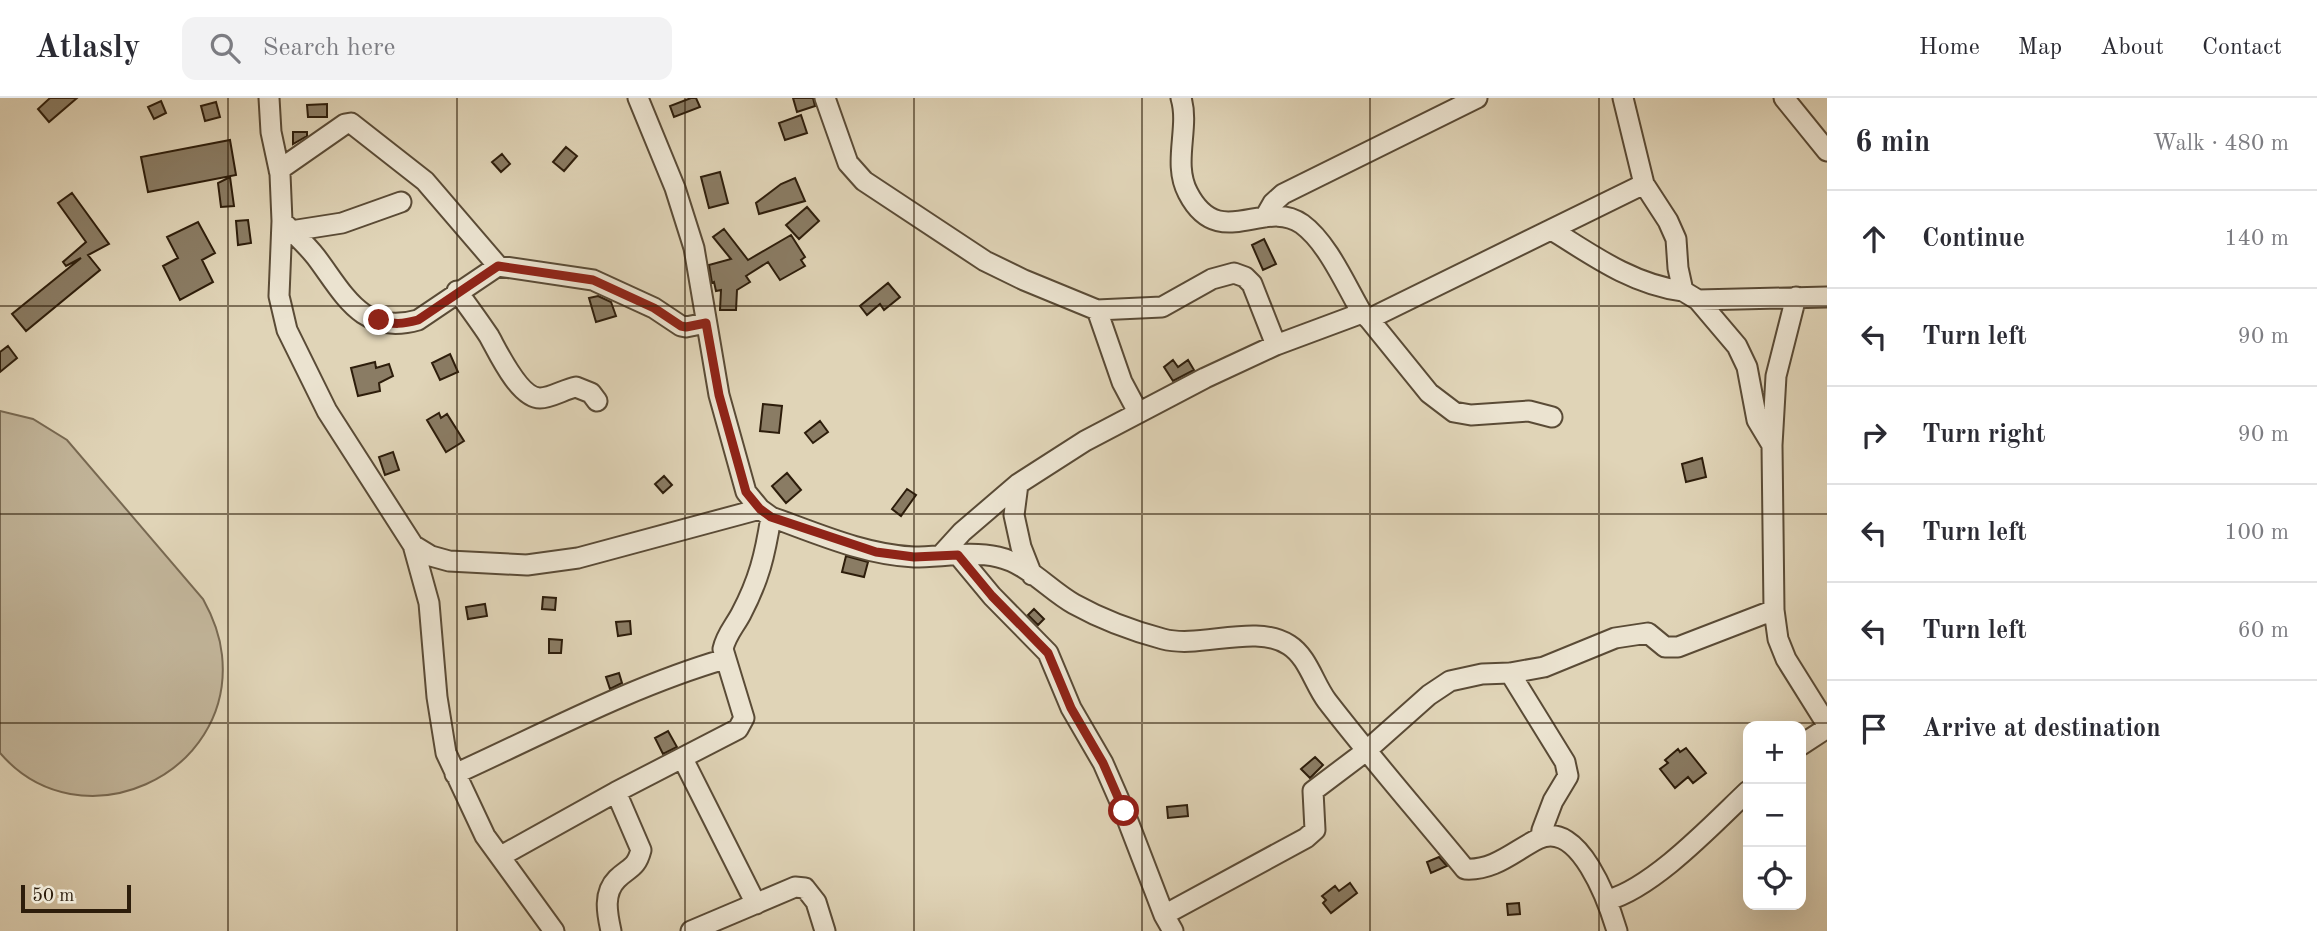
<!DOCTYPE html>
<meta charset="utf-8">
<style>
:root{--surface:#fff;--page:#f2f2f3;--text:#2b2b33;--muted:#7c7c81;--line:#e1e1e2}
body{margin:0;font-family:"Old Standard TT",serif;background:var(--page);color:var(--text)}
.controls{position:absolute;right:21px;bottom:21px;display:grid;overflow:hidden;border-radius:14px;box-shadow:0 7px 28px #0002}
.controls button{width:63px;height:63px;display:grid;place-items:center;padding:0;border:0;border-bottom:2px solid var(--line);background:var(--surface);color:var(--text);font:35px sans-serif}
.scale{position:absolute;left:21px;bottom:18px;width:110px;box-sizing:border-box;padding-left:7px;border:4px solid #2d1d0b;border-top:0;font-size:19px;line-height:24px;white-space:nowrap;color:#2d1d0b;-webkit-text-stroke:5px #ebe3d0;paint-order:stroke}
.stop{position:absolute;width:21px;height:21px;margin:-16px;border:5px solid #8f2418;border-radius:50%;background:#fff}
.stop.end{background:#8f2418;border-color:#fff;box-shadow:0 2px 7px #0008}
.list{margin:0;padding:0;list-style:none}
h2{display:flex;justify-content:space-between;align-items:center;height:91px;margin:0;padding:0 28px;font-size:30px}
h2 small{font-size:23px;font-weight:400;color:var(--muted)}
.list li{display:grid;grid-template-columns:46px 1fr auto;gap:21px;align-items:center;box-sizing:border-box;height:98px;padding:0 28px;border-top:2px solid var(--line)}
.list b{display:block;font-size:26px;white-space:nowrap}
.list em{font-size:23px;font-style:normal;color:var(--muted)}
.icon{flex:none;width:38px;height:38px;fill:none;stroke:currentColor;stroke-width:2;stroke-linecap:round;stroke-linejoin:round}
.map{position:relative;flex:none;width:1827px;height:833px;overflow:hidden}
header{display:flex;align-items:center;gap:42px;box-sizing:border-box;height:98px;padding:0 35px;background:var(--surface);border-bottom:2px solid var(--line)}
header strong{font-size:33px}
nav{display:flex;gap:38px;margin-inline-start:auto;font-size:24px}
.search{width:490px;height:63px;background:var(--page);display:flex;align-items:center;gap:18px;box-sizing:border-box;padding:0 24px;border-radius:14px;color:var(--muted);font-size:26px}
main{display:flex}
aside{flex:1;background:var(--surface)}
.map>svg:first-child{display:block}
</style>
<header>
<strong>Atlasly</strong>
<div class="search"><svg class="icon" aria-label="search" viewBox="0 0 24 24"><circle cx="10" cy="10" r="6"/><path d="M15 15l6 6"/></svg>Search here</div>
<nav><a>Home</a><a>Map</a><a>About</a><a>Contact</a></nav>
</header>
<main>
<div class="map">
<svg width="1827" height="833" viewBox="0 0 1827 833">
<rect width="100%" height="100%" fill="#e0d4b7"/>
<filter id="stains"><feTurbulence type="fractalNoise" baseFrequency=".00286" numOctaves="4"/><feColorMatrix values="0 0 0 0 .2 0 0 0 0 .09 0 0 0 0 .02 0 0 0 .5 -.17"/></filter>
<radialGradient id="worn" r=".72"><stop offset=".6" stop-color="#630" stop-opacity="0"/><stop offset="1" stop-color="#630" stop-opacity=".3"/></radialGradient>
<path fill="#c2b59a" stroke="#786952" stroke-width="2" d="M0,313L33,321L67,342L203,501C213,519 220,537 222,557C235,678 80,748 0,655Z"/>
<path fill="#8a7c64" stroke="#2d1d0b" stroke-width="2" d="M50,0H77L49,24L38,11Z
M691,0H696L700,9L674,19L670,8Z
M793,0H813L815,8L797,14Z
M161,3L166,15L154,21L148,9Z
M216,4L220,19L205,23L201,8Z
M327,6V19H308L307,7Z
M801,17L807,35L785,42L779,25Z
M293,34H307V38L293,46Z
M230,42L236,77L148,94L141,59Z
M566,49L577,58L564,73L553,64Z
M502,56L510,66L501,74L492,64Z
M720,74L728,105L709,110L701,79Z
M230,79L234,108L221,109L218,85Z
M795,80L805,103L759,116L756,105L781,86Z
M72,95L109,146L88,157L100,172L26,233L12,216L81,160L66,168L63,164L86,144L58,105Z
M807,109L819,123L799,141L786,127Z
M248,122L251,145L238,147L236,123Z
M198,124L215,155L202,162L213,184L180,202L163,168L178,160L167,139Z
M724,131L748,162L791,137L805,159L801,162L805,168L780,182L768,164L746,178L750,184L737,192L736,212H720L721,192L716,193L714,184L712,185L709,167L731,161L713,139Z
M1264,141L1276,166L1263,172L1252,147Z
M888,185L900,199L884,212L880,206L867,217L860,208Z
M598,198L611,204L616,218L596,224L589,200Z
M8,248L17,260L0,274V254Z
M450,256L458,274L440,282L432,265Z
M1173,262L1178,269L1188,262L1194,272L1173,283L1164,269Z
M375,264L376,270L389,266L393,278L379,285L380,293L358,298L351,270Z
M763,306L782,308L779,335L760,333Z
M439,315L441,320L447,316L464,343L446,354L427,322Z
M820,323L828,334L813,345L805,335Z
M393,354L399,372L385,377L379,359Z
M1702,360L1706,379L1686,384L1682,366Z
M787,375L801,392L786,405L772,388Z
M664,378L672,387L663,395L655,386Z
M907,391L916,397L901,418L892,411Z
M846,458L868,464L864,479L842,474Z
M543,499L556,500L555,512L542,511Z
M485,506L487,518L468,521L466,509Z
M1034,511L1044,521L1038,527L1028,517Z
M630,523L631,536L618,538L616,524Z
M549,541L562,542L561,555H549Z
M619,575L622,585L610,591L606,579Z
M668,633L677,649L663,656L655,640Z
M1686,650L1706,675L1693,685L1688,679L1675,690L1660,671L1668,665L1665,662L1678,651L1680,654Z
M1315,659L1323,667L1310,680L1301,671Z
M1187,707L1188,718L1168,720L1167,709Z
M1439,759L1447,768L1431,775L1427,764Z
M1350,785L1357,795L1331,815L1323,805L1326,802L1322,798L1335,788L1339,793Z
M1519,805L1520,816L1508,817L1507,806Z"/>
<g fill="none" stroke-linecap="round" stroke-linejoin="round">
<defs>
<path id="minor" d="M269,0L271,34L280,76L282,123L279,198L287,232L327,313L413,447L429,505L437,599L446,655L485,738L554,833
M638,0L675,90L694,150L719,297L746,394L760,411L771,419C816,435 865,457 914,459C941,459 971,453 998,459C1027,465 1049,492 1074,506C1101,521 1133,533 1163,541C1201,551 1255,525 1289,547C1308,559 1314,586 1327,603C1371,660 1419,715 1465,771C1494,773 1514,753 1538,741C1579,720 1609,806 1617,833
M825,0L848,65L864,83L985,163L1024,182L1097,212L1162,209L1212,181L1234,175L1245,179L1252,186L1276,247
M1181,0C1190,30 1172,65 1188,95C1219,155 1264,99 1302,126C1328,145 1346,188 1362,215L1369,221L1644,86
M1623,0L1644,86L1668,123L1676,141L1678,170L1683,193L1698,202L1737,248L1747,269L1757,322L1772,347
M1784,0L1827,53
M279,72L345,26L351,25L425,83L498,168
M1265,119L1273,105L1283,96L1477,0
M282,123C293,135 306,146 316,159C344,196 362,238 418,222L498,168L593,182L654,210L681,228L686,229L706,225
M1552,132C1593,158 1634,187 1683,193
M291,133L342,125L401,104
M457,193C468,208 479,223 489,238C498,254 519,300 540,300C551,300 565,291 576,289L591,295L597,303
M1796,199L1776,278L1772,347L1774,512L1778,541L1786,561L1826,625L1824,632L1801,647
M1698,202L1827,199
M1097,212L1122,284L1138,314
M1369,221L1429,295L1454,314L1471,317L1529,313L1552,319
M1018,386L1014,417L1021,449L1032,477
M413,447L431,458L449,463L527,467L578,460L760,411
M942,456L962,434L1018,386L1085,343L1205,280L1276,247L1362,215
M958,457L992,498L1048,555L1071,610L1103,665L1124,713L1164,817L1173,833
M1510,575L1565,664L1568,678L1553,703L1542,732L1541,739
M683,661L756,806
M455,676C543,636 632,588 725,561
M501,758L616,694L738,631L744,620L723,551C726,537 734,529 741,516C759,482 765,457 771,419
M1608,802C1654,789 1712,727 1748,693
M1164,817L1306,740L1315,732L1313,693L1366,653L1429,597L1450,583L1482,576L1510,575L1544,569L1615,540L1648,535L1665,549H1678L1774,512
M611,833C607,815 603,795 617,781C629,769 636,771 641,752L616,694
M691,833L795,789L805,790L816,804L825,833"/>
</defs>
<use href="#minor" stroke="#5a4b36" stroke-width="23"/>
<use href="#minor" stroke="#ebe3d0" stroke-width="19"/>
</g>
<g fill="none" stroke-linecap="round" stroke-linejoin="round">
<path stroke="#8f2418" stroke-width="9" d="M379,222C393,227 403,226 418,222L498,168L593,182L654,210L681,228L686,229L706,225L719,297L746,394L760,411L771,419L876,454L914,459L958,457L992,498L1048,555L1071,610L1103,665L1124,713"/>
</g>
<path fill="none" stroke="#2d1d0b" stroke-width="2" stroke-opacity="0.55" d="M228,0V833M457,0V833M685,0V833M914,0V833M1142,0V833M1370,0V833M1599,0V833M0,208H1827M0,416H1827M0,625H1827"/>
<rect width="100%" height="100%" filter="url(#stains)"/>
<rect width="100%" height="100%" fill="url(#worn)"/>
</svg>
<div class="controls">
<button>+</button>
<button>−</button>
<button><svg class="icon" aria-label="locate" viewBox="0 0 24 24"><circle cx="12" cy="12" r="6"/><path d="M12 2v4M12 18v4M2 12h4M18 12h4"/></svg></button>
</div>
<div class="scale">50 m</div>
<div class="stop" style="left:1124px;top:713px"></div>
<div class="stop end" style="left:379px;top:222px"></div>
</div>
<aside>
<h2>6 min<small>Walk · 480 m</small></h2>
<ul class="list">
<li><svg class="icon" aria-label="ahead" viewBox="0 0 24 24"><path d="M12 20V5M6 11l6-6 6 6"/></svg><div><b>Continue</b></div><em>140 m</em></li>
<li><svg class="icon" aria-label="left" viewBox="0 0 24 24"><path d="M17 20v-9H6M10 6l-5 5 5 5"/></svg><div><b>Turn left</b></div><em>90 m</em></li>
<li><svg class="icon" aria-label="right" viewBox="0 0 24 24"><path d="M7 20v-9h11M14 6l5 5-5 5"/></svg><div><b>Turn right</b></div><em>90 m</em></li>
<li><svg class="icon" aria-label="left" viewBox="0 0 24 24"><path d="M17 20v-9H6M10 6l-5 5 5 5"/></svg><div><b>Turn left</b></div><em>100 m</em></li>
<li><svg class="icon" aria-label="left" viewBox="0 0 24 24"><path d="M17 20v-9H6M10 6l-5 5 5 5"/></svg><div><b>Turn left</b></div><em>60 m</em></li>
<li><svg class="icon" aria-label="arrive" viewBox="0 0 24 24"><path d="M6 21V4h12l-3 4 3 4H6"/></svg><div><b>Arrive at destination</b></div></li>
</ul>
</aside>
</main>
